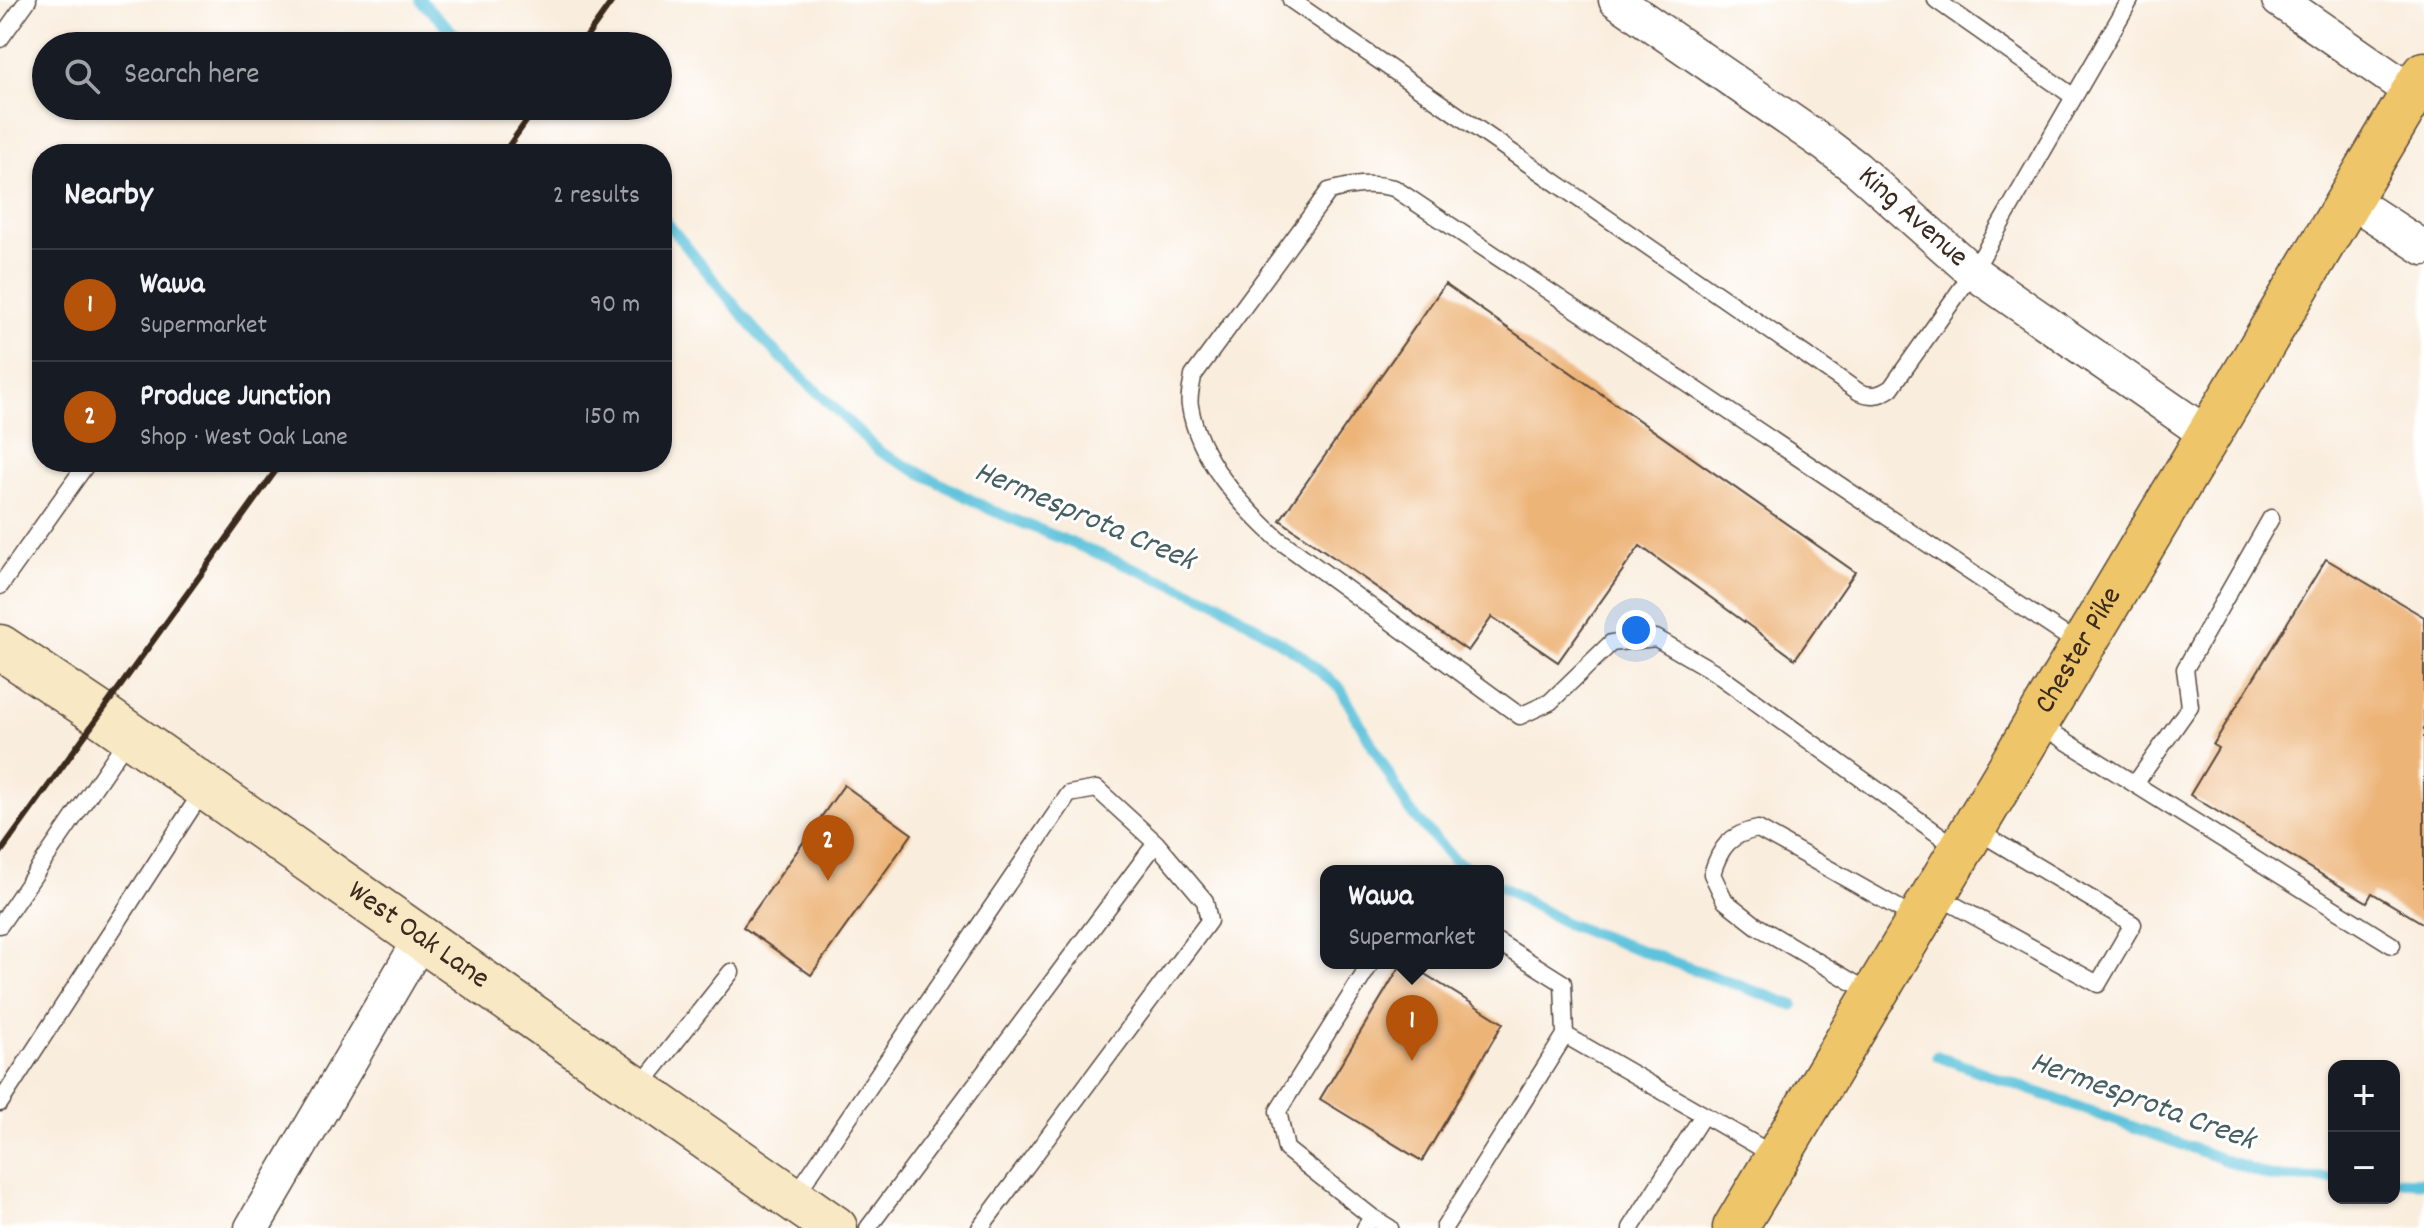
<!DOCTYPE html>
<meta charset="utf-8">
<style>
:root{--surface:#171b24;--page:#20242c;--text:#f1f3f6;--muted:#9ea1a6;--line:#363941;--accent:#b45309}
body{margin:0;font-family:Dekko,sans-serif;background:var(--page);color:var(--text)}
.controls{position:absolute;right:24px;bottom:24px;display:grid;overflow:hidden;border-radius:16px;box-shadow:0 2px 6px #0004}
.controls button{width:72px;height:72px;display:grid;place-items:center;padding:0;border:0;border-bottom:2px solid var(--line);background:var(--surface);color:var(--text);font:40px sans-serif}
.you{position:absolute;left:1636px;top:630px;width:28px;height:28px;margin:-20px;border:6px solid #fff;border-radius:50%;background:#1a73e8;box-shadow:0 0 0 12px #1a73e833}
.badge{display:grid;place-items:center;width:52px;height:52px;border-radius:50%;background:var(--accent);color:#fff;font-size:26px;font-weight:700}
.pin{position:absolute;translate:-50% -66px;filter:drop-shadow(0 2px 4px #0008)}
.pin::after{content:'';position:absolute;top:42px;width:28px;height:24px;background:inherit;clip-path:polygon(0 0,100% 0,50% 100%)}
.popup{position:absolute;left:1320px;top:865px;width:184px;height:104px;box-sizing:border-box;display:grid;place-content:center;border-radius:16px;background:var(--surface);filter:drop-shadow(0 2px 6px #0005);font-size:26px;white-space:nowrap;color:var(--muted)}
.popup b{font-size:30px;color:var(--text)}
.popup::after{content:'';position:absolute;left:50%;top:100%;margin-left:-16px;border:16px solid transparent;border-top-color:var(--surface)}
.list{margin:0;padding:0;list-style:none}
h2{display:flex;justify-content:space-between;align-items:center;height:104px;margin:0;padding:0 32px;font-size:34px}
h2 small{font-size:26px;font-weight:400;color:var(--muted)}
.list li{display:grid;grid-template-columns:52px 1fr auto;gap:24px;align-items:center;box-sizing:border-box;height:112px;padding:0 32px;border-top:2px solid var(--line)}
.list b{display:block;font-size:30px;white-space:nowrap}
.list p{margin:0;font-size:26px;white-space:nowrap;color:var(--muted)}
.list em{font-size:26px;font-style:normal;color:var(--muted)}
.icon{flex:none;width:44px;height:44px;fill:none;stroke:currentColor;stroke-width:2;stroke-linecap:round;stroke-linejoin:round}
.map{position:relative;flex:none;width:2424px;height:1228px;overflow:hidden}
.search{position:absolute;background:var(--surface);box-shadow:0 2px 6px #0004;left:32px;top:32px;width:640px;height:88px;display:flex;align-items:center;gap:20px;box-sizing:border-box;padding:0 28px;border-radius:44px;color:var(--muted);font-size:30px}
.panel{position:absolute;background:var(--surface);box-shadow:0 2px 6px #0004;left:32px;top:144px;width:640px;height:328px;border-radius:32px}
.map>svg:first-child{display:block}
</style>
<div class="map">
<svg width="2424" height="1228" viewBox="0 0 2424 1228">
<rect width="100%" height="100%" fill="#fff"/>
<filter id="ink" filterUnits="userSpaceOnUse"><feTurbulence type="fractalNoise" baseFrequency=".0125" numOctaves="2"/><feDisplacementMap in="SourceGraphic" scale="16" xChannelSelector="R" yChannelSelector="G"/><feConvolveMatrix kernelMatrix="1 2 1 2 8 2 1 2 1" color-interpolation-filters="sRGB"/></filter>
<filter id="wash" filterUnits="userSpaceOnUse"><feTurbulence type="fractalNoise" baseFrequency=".006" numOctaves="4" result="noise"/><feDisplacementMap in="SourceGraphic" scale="32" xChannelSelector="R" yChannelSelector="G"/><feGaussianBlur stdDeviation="1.8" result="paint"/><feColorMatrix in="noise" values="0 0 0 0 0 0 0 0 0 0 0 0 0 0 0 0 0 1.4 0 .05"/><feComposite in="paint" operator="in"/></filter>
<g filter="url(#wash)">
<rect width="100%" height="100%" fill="#f9eddd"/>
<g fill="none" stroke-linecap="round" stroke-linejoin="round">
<path stroke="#5dc2db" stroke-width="11" d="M420,0L467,46
M662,217L764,341L880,452L991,510L1217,602L1299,654L1340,688L1409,810L1454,860L1473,871
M1498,885L1567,924L1793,1005
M1937,1056L2272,1177L2334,1179
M2394,1181L2424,1182"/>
</g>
<g id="blocks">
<path fill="#edb478" d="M1445,284L1855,572L1795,659L1640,546L1558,662L1492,617L1468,651L1280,520Z
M2326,559L2424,617V924L2372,893L2367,902L2190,795L2218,748L2213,745Z
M844,785L912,834L811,975L743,927Z
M1402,963H1407L1503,1023L1422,1161L1320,1099Z"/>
</g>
</g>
<g filter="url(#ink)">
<use href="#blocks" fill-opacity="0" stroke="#58473b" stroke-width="2"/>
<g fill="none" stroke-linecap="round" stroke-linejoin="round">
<defs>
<path id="service" d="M1291,0L1859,392C1872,397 1879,396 1891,388L1973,272L2130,0
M1936,0L2074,97
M0,39L28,0
M0,586L88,462
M2037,723L2392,945
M2135,784L2190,706L2185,669L2271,518
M1960,850L1713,671L1656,638L1611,643L1550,702L1520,716L1278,539C1241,505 1198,459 1190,406C1188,397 1192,385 1193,376L1329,191C1352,185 1370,182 1394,188L2081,646
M1936,895L2098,984L2133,924L1976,830
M0,925L128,738
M1498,942L1563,983L1565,1035L1777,1157
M1871,993L1757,926L1725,901L1712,874C1720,847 1730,834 1758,829L1918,919
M638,1089L731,972
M0,1103L204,789
M795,1196L1069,794L1097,789L1156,843L1205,901L1209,921L980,1228
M1372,1217L1390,1228
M868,1228L1156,843
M1365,1228L1372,1217L1286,1149L1278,1111L1371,963
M1444,1228L1565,1035
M1631,1228L1703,1115"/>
<g id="minor">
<path id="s1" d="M1616,0L1826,145L1856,168L1973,272L2208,435"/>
<path d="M2279,0L2413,93"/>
<path d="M2349,199L2424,248"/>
<path d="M252,1228L421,939"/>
</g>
<g id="secondary">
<path id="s2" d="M0,647L100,714L835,1228"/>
</g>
<g id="primary">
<path id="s3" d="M1735,1228L2424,74"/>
</g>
</defs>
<use href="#service" stroke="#58473b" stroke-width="19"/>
<use href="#minor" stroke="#58473b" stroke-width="37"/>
<use href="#secondary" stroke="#58473b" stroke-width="47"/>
<use href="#primary" stroke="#58473b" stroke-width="47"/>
<use href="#service" stroke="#fff" stroke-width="16"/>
<use href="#minor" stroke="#fff" stroke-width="34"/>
<use href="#secondary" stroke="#f8e8c3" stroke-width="44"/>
<use href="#primary" stroke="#eec569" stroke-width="44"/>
<path stroke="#3b2a1e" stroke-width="6" d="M580,46L613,0
M503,154L537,106
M0,853L282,462"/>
</g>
</g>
<g text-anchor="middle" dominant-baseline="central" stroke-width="6" stroke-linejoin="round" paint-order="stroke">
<g font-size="30" fill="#3b2a1e" stroke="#fff">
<text stroke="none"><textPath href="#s1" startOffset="368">King Avenue</textPath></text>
<text stroke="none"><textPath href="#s3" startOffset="672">Chester Pike</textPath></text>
<text stroke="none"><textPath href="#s2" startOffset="508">West Oak Lane</textPath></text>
</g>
<g font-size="32" font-style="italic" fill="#475f60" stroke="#fff">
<text transform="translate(1084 518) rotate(23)">Hermesprota Creek</text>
<text transform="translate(2142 1103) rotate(20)">Hermesprota Creek</text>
</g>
</g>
</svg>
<div class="controls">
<button>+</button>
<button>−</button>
</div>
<div class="you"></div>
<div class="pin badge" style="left:1412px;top:1061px">1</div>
<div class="popup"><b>Wawa</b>Supermarket</div>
<div class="pin badge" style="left:828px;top:881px">2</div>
<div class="search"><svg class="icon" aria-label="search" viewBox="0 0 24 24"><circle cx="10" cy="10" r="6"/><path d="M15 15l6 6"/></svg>Search here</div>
<section class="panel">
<h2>Nearby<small>2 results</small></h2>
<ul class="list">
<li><span class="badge">1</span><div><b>Wawa</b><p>Supermarket</p></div><em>90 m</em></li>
<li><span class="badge">2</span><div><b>Produce Junction</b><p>Shop · West Oak Lane</p></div><em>150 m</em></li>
</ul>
</section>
</div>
